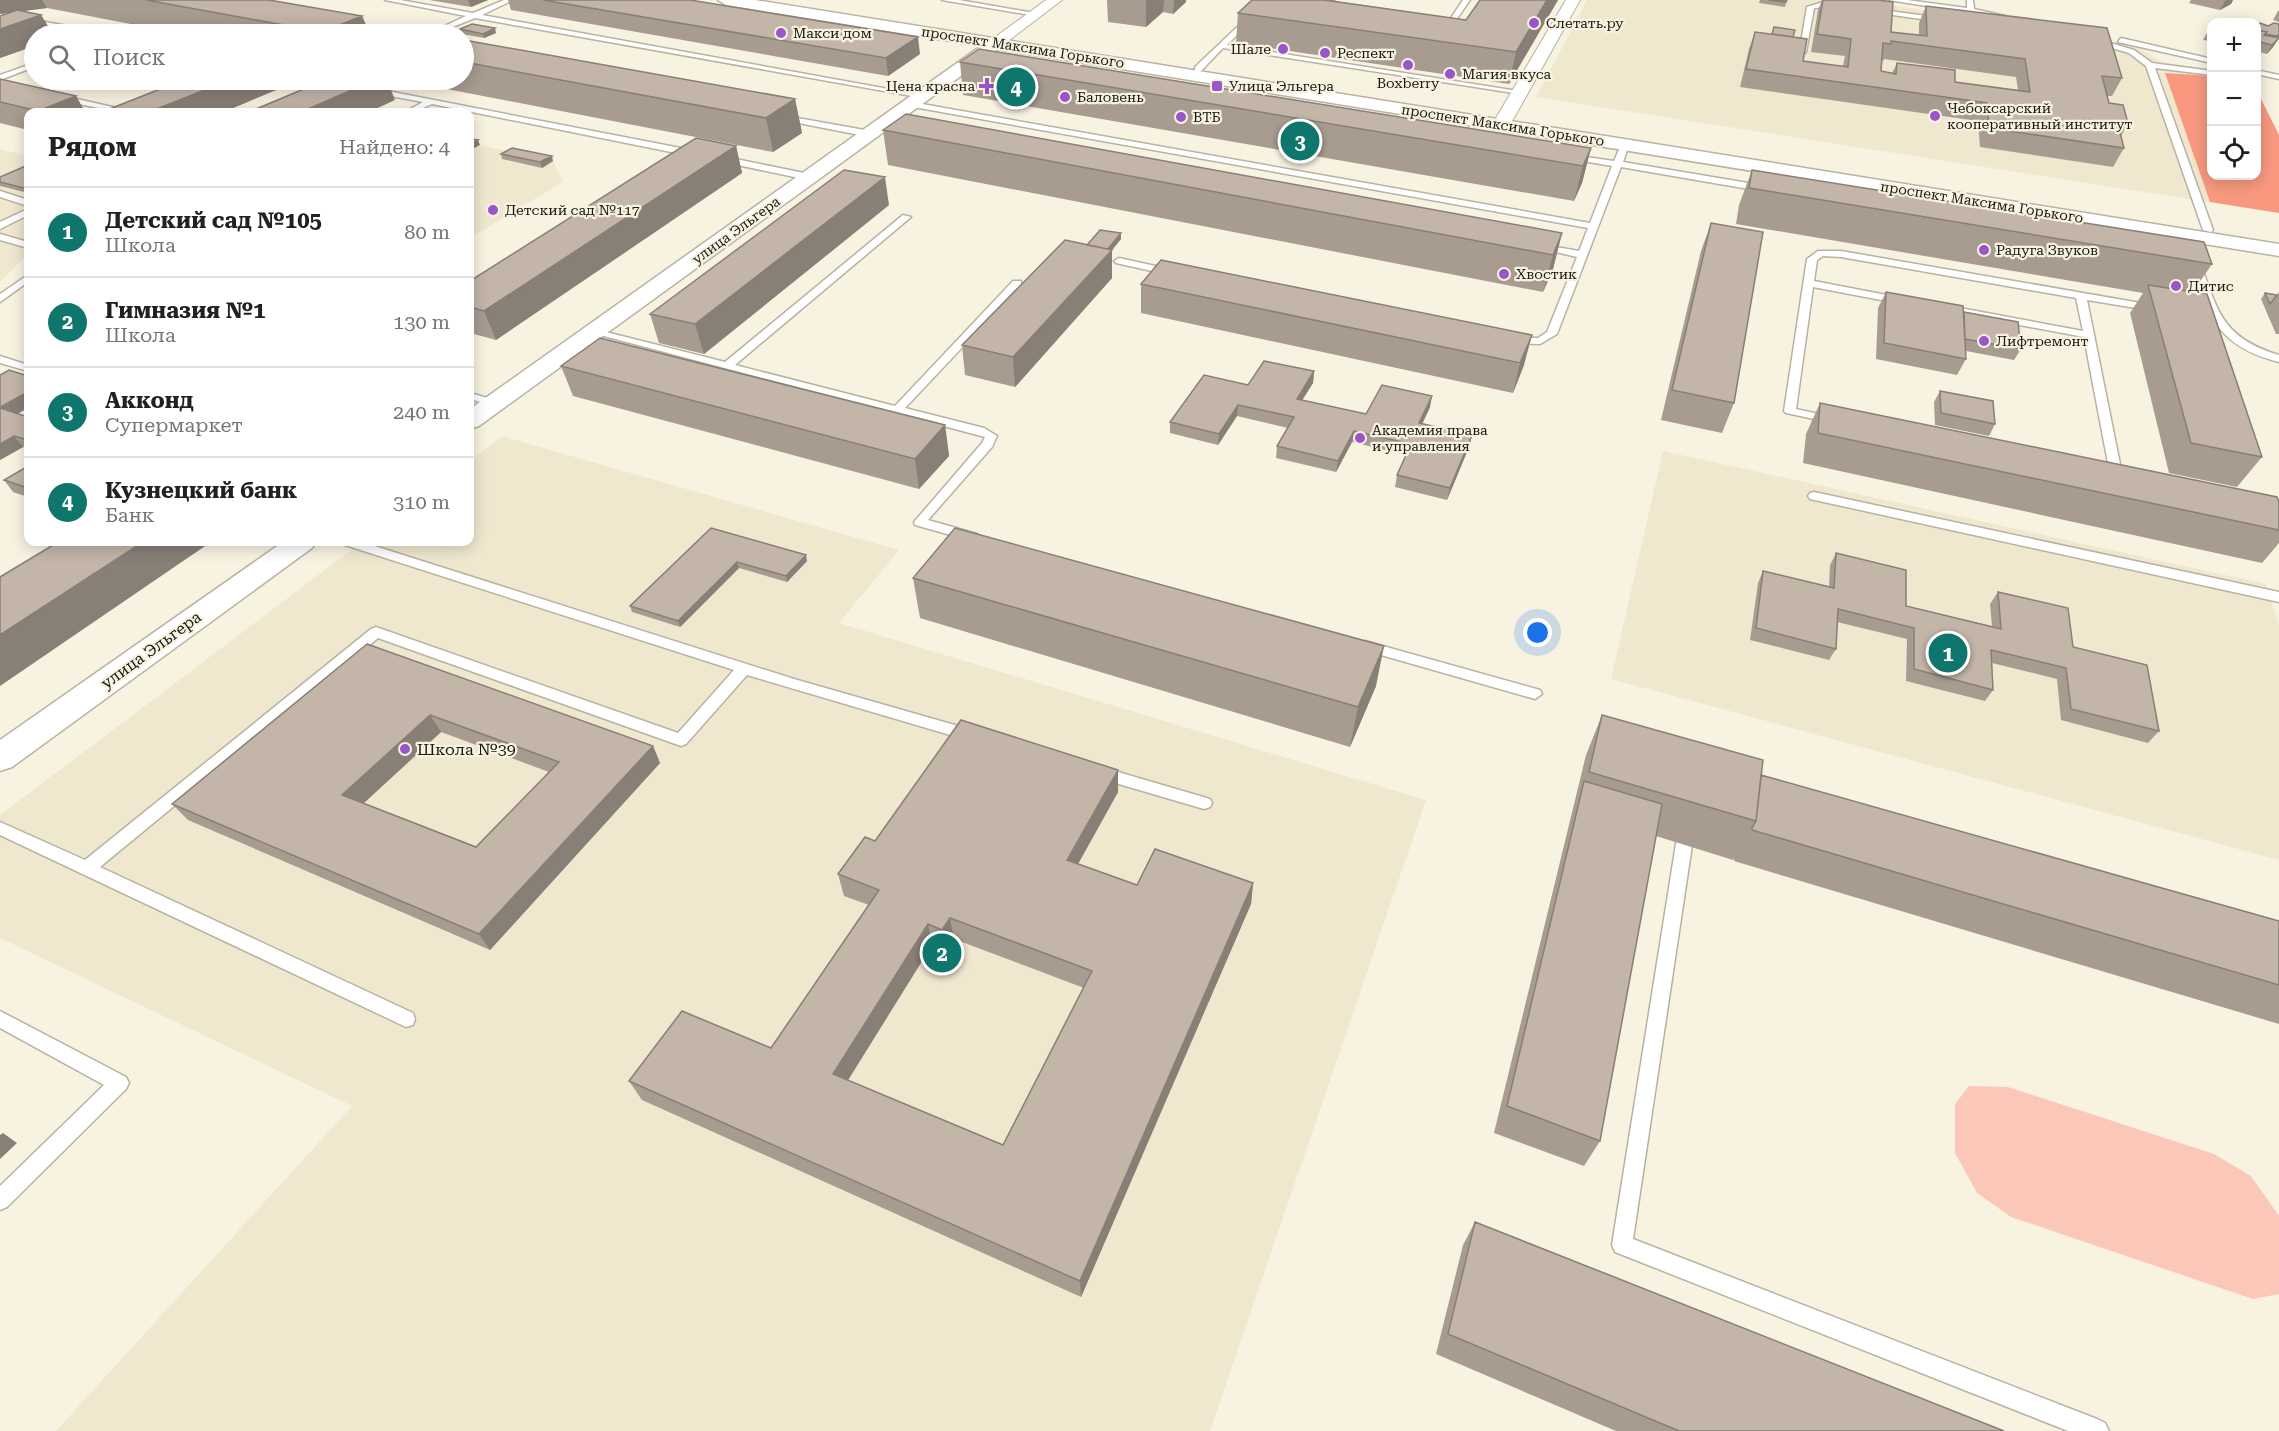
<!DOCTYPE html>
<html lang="ru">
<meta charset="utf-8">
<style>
:root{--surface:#fff;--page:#f2f2f2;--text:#202124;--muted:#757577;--line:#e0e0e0;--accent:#0f766e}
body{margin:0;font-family:"Roboto Serif",serif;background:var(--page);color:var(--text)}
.controls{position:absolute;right:18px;top:18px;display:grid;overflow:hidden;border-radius:12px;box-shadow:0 3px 15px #0003}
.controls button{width:54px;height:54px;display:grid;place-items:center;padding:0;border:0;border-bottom:2px solid var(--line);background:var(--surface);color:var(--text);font:30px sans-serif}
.you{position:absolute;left:1538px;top:633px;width:21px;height:21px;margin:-15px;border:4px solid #fff;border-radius:50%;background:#1a73e8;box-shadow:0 0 0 9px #1a73e833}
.badge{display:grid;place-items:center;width:39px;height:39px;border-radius:50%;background:var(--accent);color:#fff;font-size:20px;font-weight:700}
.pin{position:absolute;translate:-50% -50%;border:3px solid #fff;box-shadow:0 2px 6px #0006}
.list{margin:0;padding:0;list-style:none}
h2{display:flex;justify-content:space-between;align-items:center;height:78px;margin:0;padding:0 24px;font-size:26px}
h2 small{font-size:20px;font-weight:400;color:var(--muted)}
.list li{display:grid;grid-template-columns:39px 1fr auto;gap:18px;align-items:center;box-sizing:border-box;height:90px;padding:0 24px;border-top:2px solid var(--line)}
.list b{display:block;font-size:22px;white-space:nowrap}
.list p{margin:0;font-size:20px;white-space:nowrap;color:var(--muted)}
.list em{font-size:20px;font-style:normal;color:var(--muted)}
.icon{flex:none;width:33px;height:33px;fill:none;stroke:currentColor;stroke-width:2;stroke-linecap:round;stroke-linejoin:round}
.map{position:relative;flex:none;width:2279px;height:1431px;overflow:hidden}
.search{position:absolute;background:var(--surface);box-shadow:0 3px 15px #0003;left:24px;top:24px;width:450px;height:66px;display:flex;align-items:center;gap:15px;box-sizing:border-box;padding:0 21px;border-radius:33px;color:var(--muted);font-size:22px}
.panel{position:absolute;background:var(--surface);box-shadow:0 3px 15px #0003;left:24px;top:108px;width:450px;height:438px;border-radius:12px}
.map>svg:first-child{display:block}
</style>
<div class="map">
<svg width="2279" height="1431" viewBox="0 0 2279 1431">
<rect width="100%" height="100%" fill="#f8f3e1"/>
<path fill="#efe8cf" d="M1587,0H1860L2090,36L2139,48L2164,63L2211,69L2212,176H2256L2257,91L2279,135V213L1536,97Z
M470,143L553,161L563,182L470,238Z
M0,149L28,156V254L0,282Z
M502,436L899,550L839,623L1426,800L1210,1431H56L352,1106L0,938V815L362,542H470V461Z
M1663,451L2266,584L2279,626V860L1611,679Z"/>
<path fill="#fbc7b8" d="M1969,1086L2008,1087L2214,1154L2251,1176L2279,1216V1294L2253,1299L2011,1217L1977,1193L1955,1153V1104Z"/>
<path fill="#f8997f" d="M2165,73L2211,76L2212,176H2256L2257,91L2279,135V213L2210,202Z"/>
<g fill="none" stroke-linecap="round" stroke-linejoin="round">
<defs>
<path id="lane" d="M385,0H400L473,13L504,0H513L482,15L927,96L923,98L475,18L435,34H427L466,16Z
M942,0H959L1040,14L1036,16Z
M1258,0H1264L1259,13L1227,45L1524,92L1520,94L1223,48L1201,71H1195V67L1254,11Z
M1463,0H1470L1445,36H1439Z
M1889,0H1907L1967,8V0H1973L1974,9L2005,16L2001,18Z
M1823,2L1841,6L1814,8L1806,52L1799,54L1807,7Z
M1874,9L1942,18L1946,20L1942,22L1872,12Z
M30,19L98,32L102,34H89L30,23L0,24V20Z
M2094,38L2134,50L2152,63L2212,71V75L2155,68L2213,230L2211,232L2203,230L2146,66L2129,53L2091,42Z
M2121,38L2212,59V63L2118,42Z
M34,63V67L0,80V75Z
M2256,70L2279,75V79L2256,74Z
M372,88L696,151L700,154L696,157L432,104L414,112H405L423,102L369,92V88Z
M59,95L126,110L130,112H117L56,99L55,97Z
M911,102L1590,223L1612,166L1565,158V154L1614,161L1621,145L1625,142L1629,145L1623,162L1766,186L1771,189L1766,192L1621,167L1557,334L1540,344L1510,343L1506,342V338H1538L1547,332L1577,257L1534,247L1539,244L1579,251L1588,228L908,106V102Z
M781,115L870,131L874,134L870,137L778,119L777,117Z
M721,156L809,174L813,177L809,180L718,161L717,159Z
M0,191L28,200V206L0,197Z
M28,209V215L0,229V222Z
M903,215L911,217L735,365L895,406L1013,281H1021V285L905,408L984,428L997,436L992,447L928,520L977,534L978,537L977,540L972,541L915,525L914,522L982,443L985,437L589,332L594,329L725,362Z
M0,234L28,242V248L0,240Z
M1818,251H1841L2158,306V310L2154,311L2087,300L2123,479L2121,482H2113L2111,479L2084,337L1944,311L1939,308L1944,305L2083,331L2076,298L1841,257L1823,256L1817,260L1814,281L1902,298L1907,301L1902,304L1813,287L1796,409L1837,418L1839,420L1833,423L1786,413L1784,411L1807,259Z
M1119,258L1178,271L1179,273L1174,276L1116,263L1114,261Z
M2192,260L2200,262C2218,313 2223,338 2279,355V362C2217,346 2210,318 2190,262Z
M28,275V282L0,302V294Z
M0,356L28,365V371L0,363Z
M470,393L498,401L500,403L494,406L470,399Z
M1814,492L2279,592V602L1810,499L1808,496L1810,493Z
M343,542H362L794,679L979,732L982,736L979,740L974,742L747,675L686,744L681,746L378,638L100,867L413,1013L415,1019L413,1025L406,1027L0,835V822L85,860L371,629L376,627L678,733L734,670L345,545Z
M1365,641L1540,690L1542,694L1535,699L1360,649L1358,646Z
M1101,767L1210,799L1212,803L1210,807L1204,809L1095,777L1093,773L1095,769Z
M1687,819L1693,820L1695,825L1633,1239L2097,1419L2105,1423L2109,1431H2068L1615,1252L1612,1245L1679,825L1681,820Z
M0,1011L126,1077L129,1083L126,1089L7,1207L0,1210V1186L104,1085L0,1028Z"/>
<path id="street" d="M1046,0H1062L1008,41H998L995,38L998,35Z
M1566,0H1580L1514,118L1511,122H1499L1496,118Z"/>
<path id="secondary" d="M718,0H755L2279,244V256L998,49L479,426L470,429V409L981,46L726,5Z
M283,542H316L312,548L12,767L0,771V740Z"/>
</defs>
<use href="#lane" stroke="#b7b2a2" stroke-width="3"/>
<use href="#street" stroke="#b7b2a2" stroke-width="2"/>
<use href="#secondary" stroke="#b7b2a2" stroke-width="3"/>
<use href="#lane" fill="#fff" fill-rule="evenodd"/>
<use href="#street" fill="#fff" fill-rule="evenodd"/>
<use href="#secondary" fill="#fff" fill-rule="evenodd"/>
</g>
<path fill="#a89c90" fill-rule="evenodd" d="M0,0H269L362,16L370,34H183L47,8L23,11L41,15L53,34H34V46L0,58L8,13L0,14Z
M429,0H488L471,7Z
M508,0H690L920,54L888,76L511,10Z
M1107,0H1186V2L1173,14L1163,12L1146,27L1108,22Z
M1252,0H1336L1335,1L1466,20L1558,0L1509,84L1236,43L1238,13Z
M1760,0H1787L1785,7L1759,3Z
M1822,0H1878L1891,32L1919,35V23L1926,6L2122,78L2112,96H2107L2109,103L2128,123L2121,136L2124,148L2113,167L1980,147L1978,121L1740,87L1749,49L1755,32L1803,61L1843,66L1845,56L1811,52L1818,10ZM1884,59L2016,77L2018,90L1955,82L1897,63L1892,73L1881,71L1882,61H1883Z
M2191,0H2233L2231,4L2220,10L2189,3Z
M2278,11H2279V22L2273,20Z
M2256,25L2278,39L2273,47L2267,54L2256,51Z
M2211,28V41L2203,40L2208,31Z
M460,29L496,33L484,38L462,34Z
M464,40L795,99L802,133L773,152L400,80H464Z
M960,62L1591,148L1582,183L1574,201L963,95Z
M0,79L76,96L85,112H28V130L0,123Z
M883,130L1562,233L1553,269L1543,292L888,165Z
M736,146L742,173L496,340L470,333V281Z
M501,154L553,161L542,168L502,159Z
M28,165V193L0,186V177Z
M1752,170L2212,264L2193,292L2262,457L2237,487L2169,473L2130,313L2143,293L1736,224L1739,205Z
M889,205L704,354L659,343L650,314Z
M1711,223L1734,403L1722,433L1661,420L1701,251Z
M1121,239L1112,250V278L1015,387L965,375L962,345L1087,245Z
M1161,260L1524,365L1513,393L1141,313V284Z
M1886,292L1964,312L2021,349L2014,360L1966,351V359L1957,375L1876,359L1878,308Z
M2279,292V334H2276L2261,299L2265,293L2277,295Z
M561,366L945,425L949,456L919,489L573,396Z
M1314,371L1313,383L1302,400L1366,414L1430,407L1422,424L1472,435L1469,447L1447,500L1395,487L1397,475L1406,455L1352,442L1336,472L1276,458L1277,446L1288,428L1237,416L1218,445L1170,433V422L1248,385Z
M1940,391L1995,424L1989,436L1935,425L1934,402Z
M1820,403L2279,502V543L2262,563L1803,463L1806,434Z
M18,414L28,417V449L23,447L0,460Z
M28,466V497L13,492L4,480Z
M711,528L807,561L787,582L739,568L680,627L632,612L630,606Z
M1836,553L1906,606L1992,626L1990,604L1998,592L2073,647L2159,731L2148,743L2061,720L2057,679L1992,663L1993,690L1985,701L1906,681L1907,639L1837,622L1836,649L1829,660L1750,640L1758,583L1763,571L1829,587L1830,565Z
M913,578L1376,686L1350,747L920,618Z
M367,644L653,746L660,763L490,950L188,820L172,804ZM441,732L549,772L476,847L364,803Z
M1602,715L1761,775L2279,921V1024L1734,861V858L1733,860L1656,836L1600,1141L1584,1166L1494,1133L1586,755Z
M1118,770V792L1078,864L1137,885L1253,883L1251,904L1081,1297L642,1100L629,1081L771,1048L869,905L844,896L838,874L875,841ZM954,939L1084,988L1003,1145L848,1080L932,945L947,951Z
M1475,1222L2004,1431H1616L1436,1354L1463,1245Z"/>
<path fill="#887f76" d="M0,0H42L47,8L0,14Z
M468,0H488L471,7Z
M1146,0H1164L1163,12L1146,27Z
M1174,0H1186V2L1173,14Z
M1547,0H1558L1509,84L1516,52Z
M2227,0H2233L2231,4L2220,10L2225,1Z
M41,15L53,34H34V46L0,58V29Z
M362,16L370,34H323L322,32Z
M495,28L496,33L484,38L483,34Z
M2279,35V38L2273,47L2267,54L2272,45L2273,41L2276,36Z
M918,37L920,54L888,76L886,58Z
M230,80H300L224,112H149Z
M375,80H387L395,100L369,112H301Z
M76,96L85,112H39L38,111Z
M795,99L802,133L773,152L766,118Z
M478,140L480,145L470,150V144Z
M736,146L742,173L496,340L484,311Z
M1591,148L1582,183L1574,201L1583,166Z
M552,156L553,161L542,168L540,162Z
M885,177L889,205L704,354L695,324Z
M1121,233V239L1112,250V278L1015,387L1013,357Z
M1562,233L1553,269L1543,292L1553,255Z
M1532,335L1524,365L1513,393L1520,363Z
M1314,371L1313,383L1296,410L1297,399Z
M28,392V408L8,419L0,407Z
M1432,396L1430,407L1417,435L1419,423Z
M1238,405L1237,416L1218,445L1219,434Z
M945,425L949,456L919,489L915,459Z
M1354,431L1352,442L1336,472L1338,461Z
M1472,435L1469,447L1447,500L1450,488Z
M14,436L23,447L0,460V444Z
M143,542H211L0,686V635Z
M806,555L807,561L787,582L786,576Z
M737,562L739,568L680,627L678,621Z
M1384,646L1376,686L1350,747L1358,707Z
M430,715L441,732L355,811L342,795Z
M653,746L660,763L490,950L479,934Z
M1118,770V792L1068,882L1067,860Z
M1253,883L1251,904L1081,1297L1080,1281Z
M950,918L954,939L947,951L942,930Z
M928,924L932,945L840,1093L833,1074Z
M3,1133L17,1143L0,1159V1135Z"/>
<path fill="#c3b5a8" stroke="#887f76" stroke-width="1.5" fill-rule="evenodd" d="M146,0H269L362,16L322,32Z
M543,0H690L918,37L886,58Z
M1252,0H1324L1466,20L1480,0H1547L1516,52L1238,13Z
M1768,0H1787L1786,2Z
M1823,0H1878L1893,2L1891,32L1927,36L1926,6L2107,28L2122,78L2102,76L2109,103L2123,105L2128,123L2117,121L2124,148L1989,128L1987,103L1746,69L1755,32L1807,39L1803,61L1848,67L1851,39L1817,34ZM1891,41L2025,59L2030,92L1955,82V70L1897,63L1896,74L1881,71L1883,43L1891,44Z
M17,10L41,15L0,29V16Z
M2260,23L2268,26L2274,23L2279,24V35L2276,36L2265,34L2267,32L2256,30V25Z
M472,24L495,28L483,34L460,29Z
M1774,27L1795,30L1793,37L1772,34Z
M2256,30L2267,32L2264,35L2279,38L2272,45L2256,41Z
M417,31L435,34H410Z
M464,40L795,99L766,118L464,62Z
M979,49L1591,148L1583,166L960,62Z
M0,79L76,96L38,111L0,102Z
M183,80H230L149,112H102Z
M325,80H375L301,112H249Z
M906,114L1562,233L1553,255L883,130Z
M696,138L736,146L484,311L470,307V281Z
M470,139L478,140L470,144Z
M512,148L552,156L540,162L501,154Z
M28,165V189L0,182V177Z
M844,170L885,177L695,324L650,314Z
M1752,170L2204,242L2212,264L1749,188Z
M1711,223L1763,232L1734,403L1672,390Z
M1100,230L1121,233L1108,249L1087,245Z
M1065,240L1112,250L1013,357L962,345Z
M1161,260L1532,335L1520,363L1141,284Z
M2148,285L2207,294L2262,457L2191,443Z
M1886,292L1963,306L1966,359L1884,343Z
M2265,293L2277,295L2270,304Z
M1964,312L2018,322L2021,349L1965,339Z
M600,338L945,425L915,459L561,366Z
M1264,361L1314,371L1297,399L1366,414L1382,385L1432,396L1419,423L1472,435L1450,488L1397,475L1411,444L1354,431L1338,461L1277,446L1294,417L1238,405L1219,434L1170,422L1204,375L1248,385Z
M9,370L28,376V392L0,407V375Z
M1940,391L1993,401L1995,424L1941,413Z
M1820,403L2277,497L2279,502V530L1818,433Z
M0,408L28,417V440L14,436L0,444Z
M28,466V488L4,480Z
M711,528L806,555L786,576L737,562L678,621L630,606Z
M955,528L1384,646L1358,707L913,578Z
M58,542H143L0,635V577Z
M1836,553L1906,570V606L2001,629L1998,592L2068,608L2073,647L2147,665L2159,731L2071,709L2066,668L1991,650L1993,690L1914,669V628L1838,609L1836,649L1756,628L1763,571L1834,588Z
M367,644L653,746L479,934L172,804ZM430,715L559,762L476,847L342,795Z
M1602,715L1763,760L1756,821L1589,772Z
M961,720L1118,770L1067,860L1137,885L1155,849L1253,883L1080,1281L629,1081L682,1011L771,1048L879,890L838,874L865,837L875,841ZM950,918L1092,971L1003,1145L833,1074L928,924L942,930Z
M1761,775L2279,921V985L1752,830V828L1756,821Z
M1584,781L1662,804L1600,1141L1507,1106Z
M1475,1222L2004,1431H1679L1448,1334Z"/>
<g fill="#9955c9" stroke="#f8f3e1" stroke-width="2">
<circle cx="1534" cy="23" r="6"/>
<circle cx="781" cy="33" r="6"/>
<circle cx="1283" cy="49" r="6"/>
<circle cx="1325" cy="53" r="6"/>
<circle cx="1408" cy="65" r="6"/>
<circle cx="1450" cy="74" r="6"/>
<path d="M984 77h6v6h6v6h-6v6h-6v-6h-6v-6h6z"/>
<rect x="1211" y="80" width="12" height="12" rx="3"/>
<circle cx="1065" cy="97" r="6"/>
<circle cx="1935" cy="116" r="6"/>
<circle cx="1181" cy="117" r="6"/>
<circle cx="493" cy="210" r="6"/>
<circle cx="1984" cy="250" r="6"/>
<circle cx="1504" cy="274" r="6"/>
<circle cx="2176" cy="286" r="6"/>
<circle cx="1984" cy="341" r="6"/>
<circle cx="1360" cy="438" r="6"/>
<circle cx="405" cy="749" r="6"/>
</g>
<g text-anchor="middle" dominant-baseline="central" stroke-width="4.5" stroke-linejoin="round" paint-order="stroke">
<g font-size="14" fill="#191711" stroke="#f8f3e1" text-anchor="start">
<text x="1546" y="23">Слетать.ру</text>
<text x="793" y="33">Макси дом</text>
<text x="1271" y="49" text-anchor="end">Шале</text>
<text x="1337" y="53">Респект</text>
<text x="1462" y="74">Магия вкуса</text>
<text x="1408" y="83" text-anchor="middle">Boxberry</text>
<text x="975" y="86" text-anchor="end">Цена красна</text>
<text x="1229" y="86">Улица Эльгера</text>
<text x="1077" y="97">Баловень</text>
<text x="1947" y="108">Чебоксарский<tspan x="1947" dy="16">кооперативный институт</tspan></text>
<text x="1193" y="117">ВТБ</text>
<text x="505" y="210">Детский сад №117</text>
<text x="1996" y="250">Радуга Звуков</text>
<text x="1516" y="274">Хвостик</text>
<text x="2188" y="286">Дитис</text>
<text x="1996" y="341">Лифтремонт</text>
<text x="1372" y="430">Академия права<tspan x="1372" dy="16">и управления</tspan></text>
</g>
<g font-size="14" fill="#191711" stroke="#f8f3e1">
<text transform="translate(1023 47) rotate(9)">проспект Максима Горького</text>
<text transform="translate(1503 125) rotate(9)">проспект Максима Горького</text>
<text transform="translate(1982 202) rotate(9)">проспект Максима Горького</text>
<text transform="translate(736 230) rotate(-36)">улица Эльгера</text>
</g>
<g font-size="16" fill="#191711" stroke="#f8f3e1">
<text transform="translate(151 650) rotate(-36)">улица Эльгера</text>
</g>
<g font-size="16" fill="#191711" stroke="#f8f3e1" text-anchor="start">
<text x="417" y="749">Школа №39</text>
</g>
</g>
</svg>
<div class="controls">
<button>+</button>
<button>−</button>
<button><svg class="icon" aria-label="locate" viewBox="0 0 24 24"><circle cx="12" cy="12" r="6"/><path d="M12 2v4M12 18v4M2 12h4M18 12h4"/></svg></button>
</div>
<div class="you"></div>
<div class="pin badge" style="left:1948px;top:653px">1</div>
<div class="pin badge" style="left:942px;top:953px">2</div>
<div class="pin badge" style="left:1300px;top:141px">3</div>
<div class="pin badge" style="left:1016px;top:87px">4</div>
<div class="search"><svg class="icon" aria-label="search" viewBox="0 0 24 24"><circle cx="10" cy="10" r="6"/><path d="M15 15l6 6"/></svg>Поиск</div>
<section class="panel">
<h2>Рядом<small>Найдено: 4</small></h2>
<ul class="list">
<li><span class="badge">1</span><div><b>Детский сад №105</b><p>Школа</p></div><em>80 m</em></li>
<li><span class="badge">2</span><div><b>Гимназия №1</b><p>Школа</p></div><em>130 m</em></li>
<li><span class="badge">3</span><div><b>Акконд</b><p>Супермаркет</p></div><em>240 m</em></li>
<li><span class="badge">4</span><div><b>Кузнецкий банк</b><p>Банк</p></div><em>310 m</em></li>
</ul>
</section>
</div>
